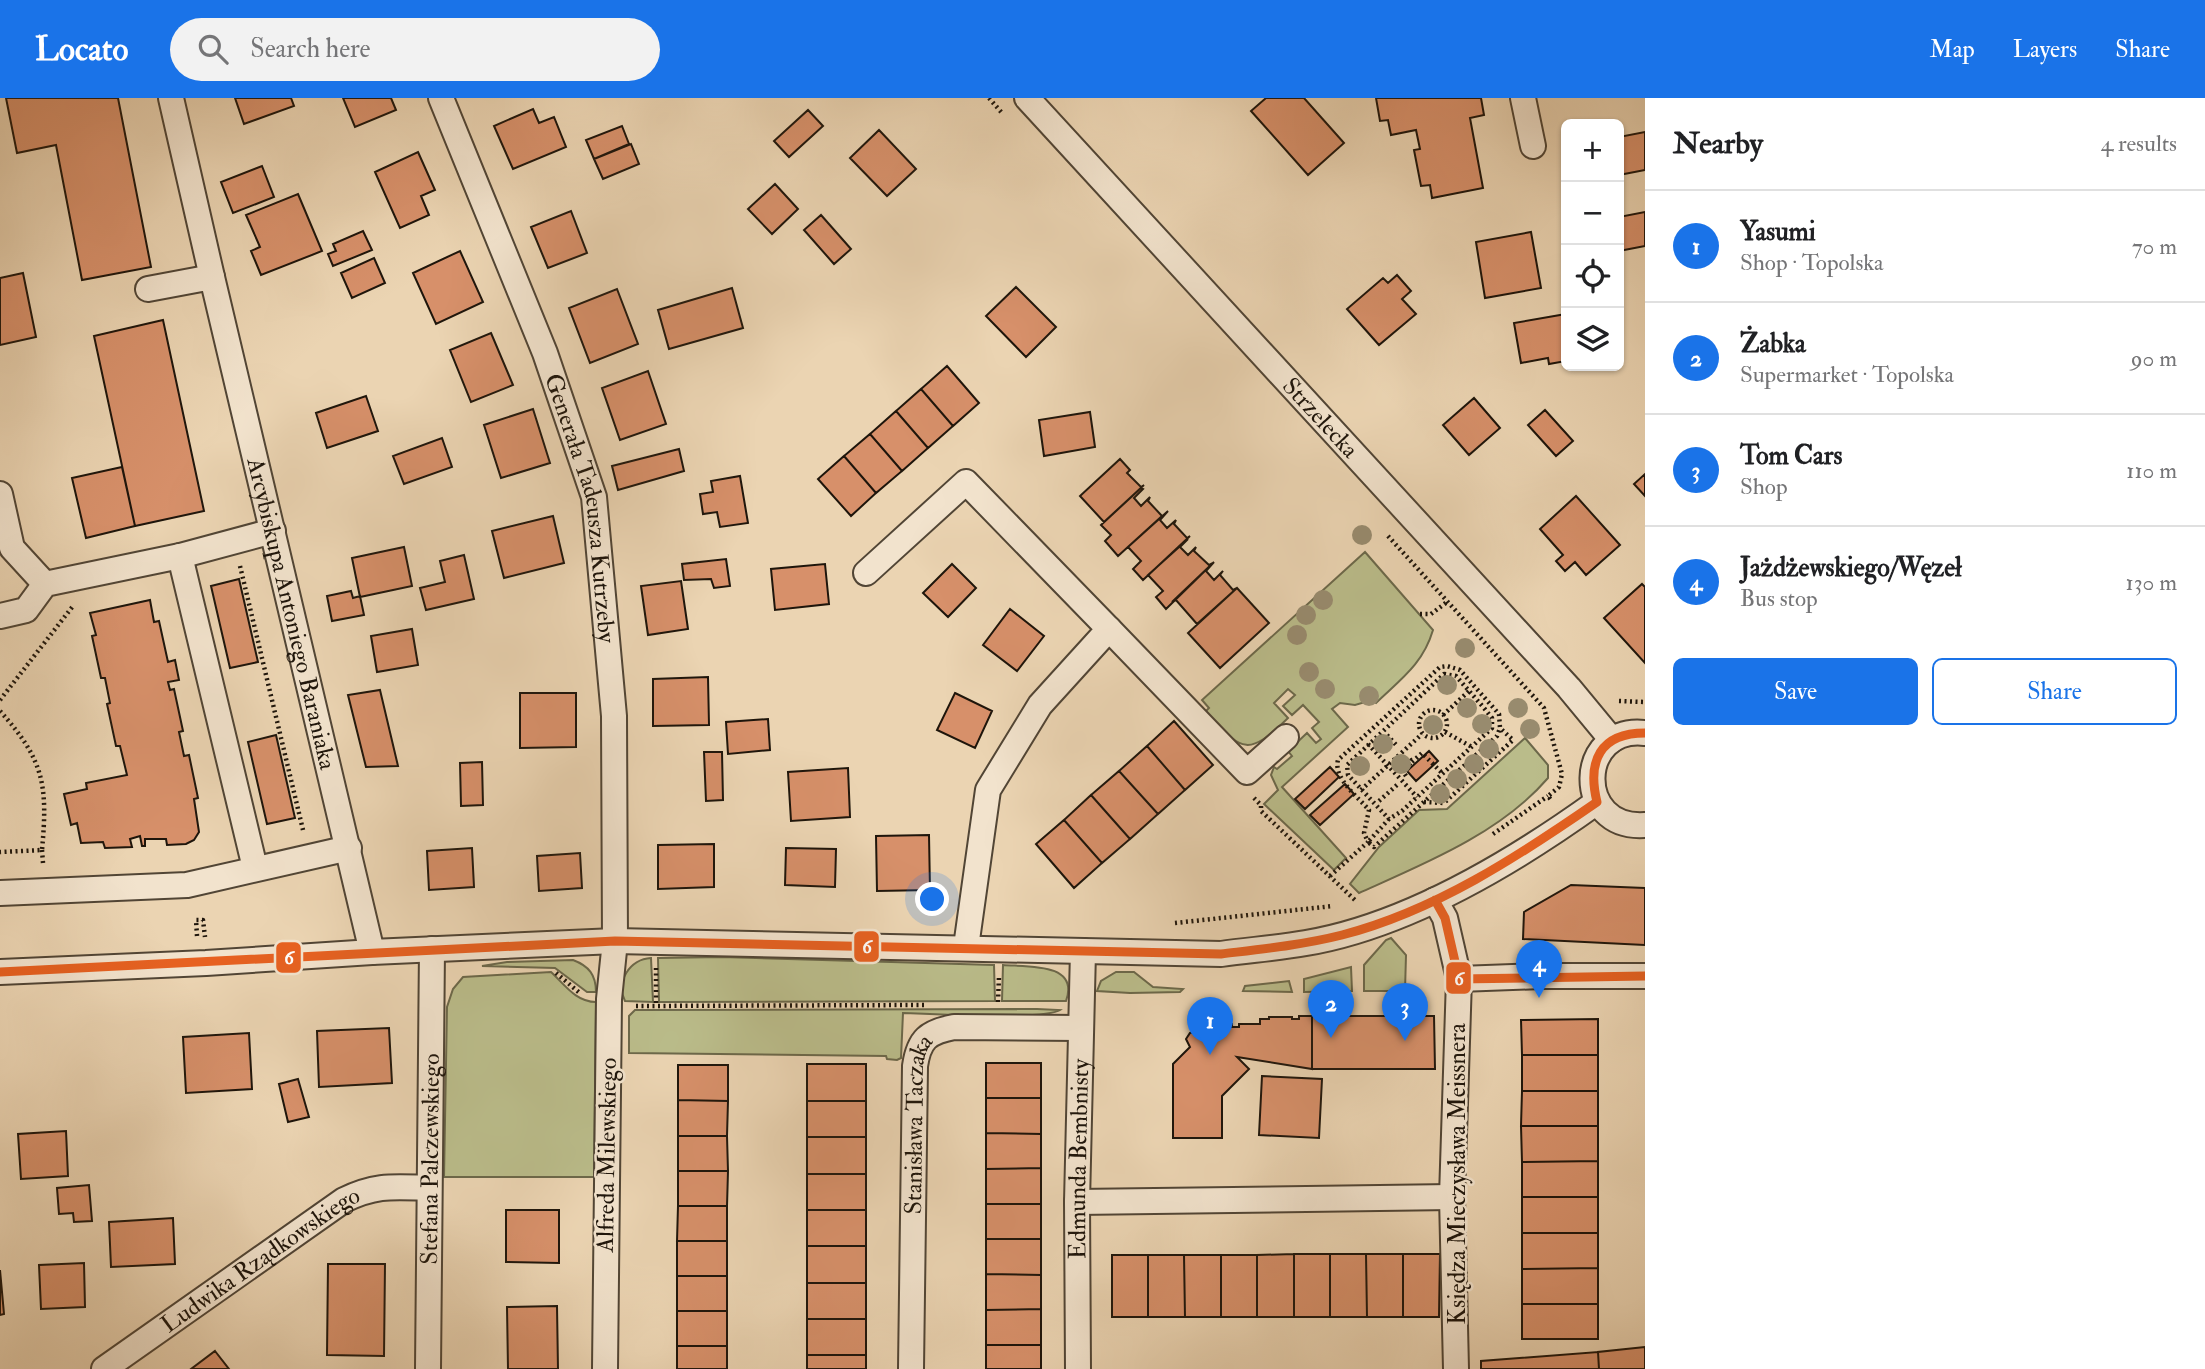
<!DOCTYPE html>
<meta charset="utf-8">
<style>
:root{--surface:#fff;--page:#f2f2f2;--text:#202124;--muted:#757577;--line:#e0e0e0;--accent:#1a73e8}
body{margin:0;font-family:"IM FELL Double Pica",serif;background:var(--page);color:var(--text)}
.controls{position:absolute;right:21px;top:21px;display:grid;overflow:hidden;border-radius:10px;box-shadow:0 2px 5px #0004}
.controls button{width:63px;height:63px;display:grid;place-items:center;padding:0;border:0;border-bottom:2px solid var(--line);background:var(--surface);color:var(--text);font:35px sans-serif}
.you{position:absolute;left:933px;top:802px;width:24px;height:24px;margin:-18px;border:5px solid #fff;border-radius:50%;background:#1a73e8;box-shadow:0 0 0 10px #1a73e833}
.badge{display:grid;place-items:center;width:46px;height:46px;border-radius:50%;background:var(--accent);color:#fff;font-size:23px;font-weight:700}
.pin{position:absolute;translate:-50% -58px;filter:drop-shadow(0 2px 4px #0008)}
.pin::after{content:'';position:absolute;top:37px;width:24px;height:21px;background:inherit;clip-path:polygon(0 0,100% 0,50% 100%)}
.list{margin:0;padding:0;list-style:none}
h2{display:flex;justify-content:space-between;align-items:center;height:91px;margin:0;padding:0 28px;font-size:30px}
h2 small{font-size:23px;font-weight:400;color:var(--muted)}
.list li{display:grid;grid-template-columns:46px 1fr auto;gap:21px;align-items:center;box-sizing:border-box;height:112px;padding:0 28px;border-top:2px solid var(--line)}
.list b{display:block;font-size:26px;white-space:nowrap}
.list p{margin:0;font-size:23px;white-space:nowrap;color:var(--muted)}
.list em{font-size:23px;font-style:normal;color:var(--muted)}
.actions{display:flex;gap:14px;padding:21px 28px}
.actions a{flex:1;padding:16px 0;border:2px solid var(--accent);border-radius:10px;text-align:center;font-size:24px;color:var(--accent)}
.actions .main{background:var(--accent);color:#fff}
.icon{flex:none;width:38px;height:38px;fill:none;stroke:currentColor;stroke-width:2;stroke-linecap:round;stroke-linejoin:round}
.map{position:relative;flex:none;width:1645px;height:1271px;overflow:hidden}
header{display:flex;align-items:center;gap:42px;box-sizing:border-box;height:98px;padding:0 35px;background:var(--accent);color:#fff}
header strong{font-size:33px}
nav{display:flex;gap:38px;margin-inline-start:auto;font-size:24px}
.search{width:490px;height:63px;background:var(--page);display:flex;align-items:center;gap:18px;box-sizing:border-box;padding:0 24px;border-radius:38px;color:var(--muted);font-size:26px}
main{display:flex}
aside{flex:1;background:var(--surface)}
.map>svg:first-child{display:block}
</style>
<header>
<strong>Locato</strong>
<div class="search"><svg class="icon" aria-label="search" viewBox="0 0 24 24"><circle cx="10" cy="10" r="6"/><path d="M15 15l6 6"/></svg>Search here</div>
<nav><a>Map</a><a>Layers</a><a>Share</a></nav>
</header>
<main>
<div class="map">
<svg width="1645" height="1271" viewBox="0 0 1645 1271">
<rect width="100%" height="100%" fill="#ebd4b2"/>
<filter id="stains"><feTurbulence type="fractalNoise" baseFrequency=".00286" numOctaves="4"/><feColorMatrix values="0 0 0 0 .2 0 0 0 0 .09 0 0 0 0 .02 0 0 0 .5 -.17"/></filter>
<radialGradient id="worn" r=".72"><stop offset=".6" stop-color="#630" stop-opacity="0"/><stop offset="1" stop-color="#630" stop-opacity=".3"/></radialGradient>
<path fill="#babc8a" stroke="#6c684a" stroke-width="2" d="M1365,454L1433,532C1423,566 1401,581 1376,605L1372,602L1355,607L1340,605L1332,611L1348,629L1282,689L1346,760L1334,772L1264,706L1278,692L1271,677L1274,669L1277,671L1292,658L1288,653L1307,635L1316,645L1321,641L1312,630L1319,624L1303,607L1292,617L1283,608L1295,597L1288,591L1274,605L1288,620C1246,661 1242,652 1205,614L1209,610L1202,602Z
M1525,640L1548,667V680C1501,735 1424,766 1359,795L1350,786L1379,749L1419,712L1447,711Z
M1391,840L1406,857L1405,893H1364V867L1386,842Z
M722,859L994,867L995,903L659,904L658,860Z
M651,860L653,904L625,903C615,884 630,861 651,860Z
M573,862C589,868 596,877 596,894H587L555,870L482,868L507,864Z
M1003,867C1026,869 1080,864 1066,903H1002Z
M1351,869L1352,893L1304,894V881Z
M551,874C565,887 576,904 596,904L594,1079H444L447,909L453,891L463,879Z
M1116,874H1134L1153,889L1183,891L1180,894L1130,895L1097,893L1101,883Z
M1289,883L1292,894L1243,893L1245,888Z
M635,912L1037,911L1060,912C1046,922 928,916 903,915L901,960L897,962L887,961L886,958L629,955V918Z"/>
<path fill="#d7906a" stroke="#1e150b" stroke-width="2" d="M6,0H118L151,169L82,182L56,47L17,55Z
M235,0H291L294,8L244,26Z
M343,0H391L396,12L355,29Z
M1266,0H1304L1344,45L1308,77L1251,13Z
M1376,0H1481L1484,17L1470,20L1483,90L1432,100L1430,87L1421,88L1414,52L1420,51L1416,32L1391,37L1388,22L1380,23Z
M533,11L539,25L554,19L566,49L513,71L494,28Z
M808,12L823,28L789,59L774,43Z
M622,28L629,46L594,61L586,42Z
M879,32L916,71L887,98L850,60Z
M1645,34V72L1619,77V39Z
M631,46L639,66L603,81L594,61Z
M418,54L435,92L421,98L429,117L400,130L375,74Z
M262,68L274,99L233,115L221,84Z
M775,86L798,111L772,136L748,111Z
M298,96L322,153L261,177L251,153L260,149L246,117Z
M571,113L587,155L548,170L531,129Z
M1645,114V148L1619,153V119Z
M821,117L851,151L834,166L804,132Z
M363,133L372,152L333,168L328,156L336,153L333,146Z
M1531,134L1541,190L1485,200L1476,144Z
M460,153L483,204L436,226L413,175Z
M374,160L385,185L352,200L341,175Z
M23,175L36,239L0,247V180Z
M1397,177L1411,193L1402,201L1416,216L1379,247L1347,211L1383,180L1388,185Z
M1016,189L1056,229L1026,259L986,218Z
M732,190L743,230L669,251L658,212Z
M617,191L638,246L590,265L569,210Z
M1566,216V263L1549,266L1548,260L1521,265L1514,225Z
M163,222L204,413L135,428L94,238Z
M491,235L513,287L471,304L450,252Z
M947,268L979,305L953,328L921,291Z
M648,273L666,326L620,342L602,290Z
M921,291L953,328L928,350L896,313Z
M366,298L378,333L327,350L316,315Z
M1474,300L1500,330L1469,357L1443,327Z
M533,311L550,365L501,380L484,327Z
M1545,312L1573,343L1556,358L1528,327Z
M896,313L928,350L902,373L870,336Z
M1090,314L1095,349L1044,358L1039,322Z
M870,336L902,373L876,395L844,358Z
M442,340L452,369L404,386L393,358Z
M679,351L684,373L618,392L612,368Z
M844,358L876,395L851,418L818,381Z
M1120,361L1130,372L1127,375L1141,389L1144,387L1104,424L1080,398Z
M122,369L135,428L86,440L72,380Z
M1645,376V398L1634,386Z
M740,378L748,425L720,429L717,414L703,416L700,396L713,394L711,383Z
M1141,390L1143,391L1134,400L1141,408L1150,399L1148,403L1162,418L1118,458L1105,443L1111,437L1101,427Z
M1576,398L1620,447L1586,477L1575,464L1565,473L1556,463L1563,457L1540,431Z
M1168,413L1160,422L1167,430L1176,422L1174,426L1187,440L1190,438L1143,482L1133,471L1141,463L1128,449Z
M553,418L564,465L504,480L492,433Z
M1188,441L1180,449L1188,457L1196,449L1194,453L1209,467L1213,465L1166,511L1156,499L1163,493L1148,477Z
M404,449L412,488L360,499L352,460Z
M464,457L474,501L426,512L420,490L445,484L440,463Z
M726,461L730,488L714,490L711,481L684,482L682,466Z
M1214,464L1206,473L1214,482L1223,473L1220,477L1233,492L1237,490L1197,526L1176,502L1172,504Z
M825,466L829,506L775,512L771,471Z
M952,466L976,490L948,519L923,495Z
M239,481L258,564L230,570L211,488Z
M681,483L688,531L648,537L641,488Z
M1642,486L1645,489V565L1604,520Z
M1237,490L1269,525L1220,570L1188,535Z
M351,493L353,500L360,498L364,517L332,523L327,498Z
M150,502L154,524L159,523L168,564L175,562L179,582L168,584L170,592L174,591L183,633L179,634L184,658L189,657L198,700L194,701L199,734L194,742L186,746L167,747L166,741H145V748H142L140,738L130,741L132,749L105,750L103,744L81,745L77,725L71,727L64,696L87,691L86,685L127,677L120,648H116L107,606L110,605L105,580H101L92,538L96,537L90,515Z
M1010,511L1044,538L1017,573L983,547Z
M412,531L418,567L377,574L371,538Z
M708,579L709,627L653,628V581Z
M380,592L398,668L366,669L348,597Z
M520,595H576V649L520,650Z
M955,595L992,613L975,650L937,632Z
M768,621L770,652L728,656L726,624Z
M1174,623L1213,667L1185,692L1147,648Z
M276,637L295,720L267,726L248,644Z
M1147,648L1185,692L1158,716L1119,673Z
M1429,653L1438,663L1416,683L1407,673Z
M704,654H722L723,702L706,703Z
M482,664L483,707L461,708L460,665Z
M1330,669L1339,679L1305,711L1295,701Z
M848,670L850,719L791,723L788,674Z
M1119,673L1158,716L1130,741L1091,697Z
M1345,686L1354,696L1320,727L1310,717Z
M1091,697L1130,741L1102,765L1064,722Z
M1064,722L1102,765L1074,790L1036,746Z
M929,737L930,792L877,793L876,738Z
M714,746V789L658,791V747Z
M472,750L474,789L429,792L427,753Z
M786,750L836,751L835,789L785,787Z
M580,755L582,790L539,793L537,758Z
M1571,787L1645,790V847L1523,841L1524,814Z
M1299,918H1312V971L1237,959L1249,971L1222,998V1040H1173V966L1190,949L1186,941L1190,935L1198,933L1206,939L1220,926H1232V929H1239V926H1260V921H1269V919H1292V921H1299Z
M1312,918H1434L1435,971H1312Z
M1598,921V957H1522L1521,922Z
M389,930L392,985L319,989L317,933Z
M249,935L252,991L186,995L183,939Z
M1522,957H1598V993H1522Z
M986,965H1041V1000H986Z
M807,966H866V1003H807Z
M678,967H728V1003L678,1002Z
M1262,978L1322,981L1319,1040L1259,1037Z
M298,981L309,1019L288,1024L279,986Z
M1522,993H1598V1028H1521Z
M986,1000H1041V1036L986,1035Z
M678,1002L728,1003L727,1038H678Z
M807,1003H866V1039H807Z
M1521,1028H1598V1063L1522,1064Z
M66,1033L68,1078L21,1081L18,1036Z
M986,1035L1041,1036V1070L986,1071Z
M678,1038H727L728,1073H678Z
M807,1039H866V1076H807Z
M1598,1063V1099H1522V1064Z
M1041,1070V1106H986V1071Z
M678,1073H728L727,1108H678Z
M807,1076H866V1112H807Z
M89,1087L92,1123L74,1124L73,1115L59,1116L57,1090Z
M1522,1099H1598V1135H1522Z
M986,1106H1041V1141H986Z
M678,1108H727V1143H677Z
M506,1112H559V1165L506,1164Z
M807,1112H866V1148H807Z
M173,1120L175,1166L111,1169L109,1124Z
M1522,1135H1598V1170L1522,1171Z
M986,1141H1041V1177L986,1176Z
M677,1143H727V1178H677Z
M807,1148H866V1185H807Z
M1294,1156H1330V1219H1294Z
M1294,1156V1219H1257V1157Z
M1330,1156H1366L1367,1219H1330Z
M1366,1156H1403V1219H1367Z
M1403,1156H1440L1439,1219H1403Z
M1112,1157H1148V1219H1112Z
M1148,1157H1184L1185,1219H1148Z
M1184,1157H1221V1219H1185Z
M1221,1157H1257V1219H1221Z
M84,1165L85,1209L41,1211L39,1167Z
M328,1166H385L384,1258L327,1257Z
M1598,1170V1206H1522V1171Z
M0,1172L4,1216L0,1217Z
M986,1176L1041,1177V1211L986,1212Z
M677,1178H727V1213H677Z
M807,1185H866V1221H807Z
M1522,1206H1598V1241H1522Z
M557,1208L558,1271H508L507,1209Z
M1041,1211V1247H986V1212Z
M677,1213H727V1248H677Z
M807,1221H866V1257H807Z
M986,1247H1041V1271H986Z
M677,1248H727V1271H677Z
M1645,1249V1271H1599L1598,1254Z
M215,1253L229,1271H191Z
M1598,1254L1599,1271H1481V1263Z
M807,1257H866V1271H807Z"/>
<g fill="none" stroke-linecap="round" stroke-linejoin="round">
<defs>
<g id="minor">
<path d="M171,0L212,179"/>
<path id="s1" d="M441,0L545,255L594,399L614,618L615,843L609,901L605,1271"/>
<path id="s2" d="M1027,0L1569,590L1612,642"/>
<path d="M1523,0L1533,48"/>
<path id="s3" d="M148,191L212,179L372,854"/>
<path d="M0,396L12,450L45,486"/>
<path d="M180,458L255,770"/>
<path d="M866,475L966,384L1109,531L1040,607L988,692L966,849"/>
<path d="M0,518L26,512L45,486L180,458L273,433"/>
<path d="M1109,531L1247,674L1286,639"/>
<path d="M1645,635C1577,627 1573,732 1645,727"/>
<path d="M0,795L187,787L349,750"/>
<path d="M1435,802L1445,820L1459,881L1452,1099L1456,1271"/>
<path d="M0,874L206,865L372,854L615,843L1221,856C1249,852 1278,850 1306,845C1407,828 1515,763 1597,704"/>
<path d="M1459,881L1541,878H1645"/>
<path d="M1077,1104L1452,1099"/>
<path id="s4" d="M104,1271L344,1102C377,1086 394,1089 429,1090"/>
<path id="s5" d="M428,1271L432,851"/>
<path id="s6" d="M911,1271L915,968C919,941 928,934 954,929L1080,930"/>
<path id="s7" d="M1078,1271L1077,1104L1083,853"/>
</g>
</defs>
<use href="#minor" stroke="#514535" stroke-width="28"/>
<path stroke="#1e150b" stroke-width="4.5" stroke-dasharray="2 3.5" stroke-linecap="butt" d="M989,0L1002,15
M1388,438L1544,610L1562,676L1559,689L1548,698L1551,702
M240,468L303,732
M1420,516H1431L1447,504
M1444,576L1456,578L1484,610L1492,620V630L1402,713L1389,721L1348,677L1347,667Z
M0,602L73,508
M1619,603L1645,604
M1419 626a14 14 0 1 1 28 0a14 14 0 1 1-28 0Z
M0,613C44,662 48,687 42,752L0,754
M1443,617L1469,593
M1445,634L1472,649
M1387,637L1398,649
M1368,646L1417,699
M1412,664L1422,655L1443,676
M1406,678L1402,672L1412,664L1409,660
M1361,692L1422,636
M1254,700L1261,707V713L1357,804
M1379,703L1397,687
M1424,704L1444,705L1513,642L1500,630
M1493,736L1548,698
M42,752L43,765
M1330,778L1368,744L1364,735L1369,712C1358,699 1333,680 1338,662L1440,569L1447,568L1460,572L1499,616L1500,630L1497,638L1374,749L1368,744L1389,721
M1175,825L1333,808
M197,838L196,822H203L205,839
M656,870V908
M556,875L581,896
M998,904L999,878
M636,908L925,907"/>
<use href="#minor" stroke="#f2e3cd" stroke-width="24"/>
<defs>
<path id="bus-1" d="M1435,802L1445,820L1459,881L1645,878
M0,874L615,843L1221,856C1262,851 1302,847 1342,837C1435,813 1519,758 1597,704C1587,663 1600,635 1645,635"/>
</defs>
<use href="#bus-1" stroke="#f2e3cd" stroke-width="14"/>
<use href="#bus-1" stroke="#e76121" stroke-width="9"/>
</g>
<g fill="#988b6e">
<circle cx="1362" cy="437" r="10"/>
<circle cx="1323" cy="502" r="10"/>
<circle cx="1306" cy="517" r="10"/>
<circle cx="1297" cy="537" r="10"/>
<circle cx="1465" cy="550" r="10"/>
<circle cx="1309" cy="574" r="10"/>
<circle cx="1447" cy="587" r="10"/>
<circle cx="1325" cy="591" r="10"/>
<circle cx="1369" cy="598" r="10"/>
<circle cx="1467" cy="610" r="10"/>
<circle cx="1518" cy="610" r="10"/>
<circle cx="1482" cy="626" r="10"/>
<circle cx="1433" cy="627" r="10"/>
<circle cx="1530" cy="631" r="10"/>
<circle cx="1383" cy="646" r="10"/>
<circle cx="1489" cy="651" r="10"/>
<circle cx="1401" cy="666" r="10"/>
<circle cx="1474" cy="666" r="10"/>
<circle cx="1360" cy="668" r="10"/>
<circle cx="1457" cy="681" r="10"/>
<circle cx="1440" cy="696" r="10"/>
</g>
<g text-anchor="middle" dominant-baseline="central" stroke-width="5" stroke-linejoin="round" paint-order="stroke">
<g font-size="24" fill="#1e150b" stroke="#f2e3cd">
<text stroke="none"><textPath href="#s2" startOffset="434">Strzelecka</textPath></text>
<text stroke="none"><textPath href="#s1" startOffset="436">Generała Tadeusza Kutrzeby</textPath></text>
<text stroke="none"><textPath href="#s3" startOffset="411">Arcybiskupa Antoniego Baraniaka</textPath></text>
<text stroke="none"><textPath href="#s6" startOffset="245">Stanisława Taczaka</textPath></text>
<text transform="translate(607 1057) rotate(-89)">Alfreda Milewskiego</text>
<text stroke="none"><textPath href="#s5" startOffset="210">Stefana Palczewskiego</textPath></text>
<text stroke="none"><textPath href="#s7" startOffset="210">Edmunda Bembnisty</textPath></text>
<text transform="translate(1457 1076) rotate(-90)">Księdza Mieczysława Meissnera</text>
<text stroke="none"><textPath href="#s4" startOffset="191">Ludwika Rządkowskiego</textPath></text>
</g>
</g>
<g stroke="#f2e3cd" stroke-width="2.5">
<rect x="853" y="832" width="27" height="33" rx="7" fill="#e76121"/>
<rect x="275" y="843" width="27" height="33" rx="7" fill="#e76121"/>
<rect x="1445" y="863" width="27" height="34" rx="7" fill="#e76121"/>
</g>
<g font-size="19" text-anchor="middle" font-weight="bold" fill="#fff">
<text x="867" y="855">6</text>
<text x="289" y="866">6</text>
<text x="1459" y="887">6</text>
</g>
<rect width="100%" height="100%" filter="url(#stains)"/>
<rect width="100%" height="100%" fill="url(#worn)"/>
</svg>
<div class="controls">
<button>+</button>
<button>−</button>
<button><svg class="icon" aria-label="locate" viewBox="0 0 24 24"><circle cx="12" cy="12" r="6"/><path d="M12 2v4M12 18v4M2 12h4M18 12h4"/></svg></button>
<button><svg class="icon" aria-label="layers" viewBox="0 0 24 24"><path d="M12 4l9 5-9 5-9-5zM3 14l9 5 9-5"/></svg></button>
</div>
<div class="you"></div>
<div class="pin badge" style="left:1210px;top:957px">1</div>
<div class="pin badge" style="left:1331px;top:940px">2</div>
<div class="pin badge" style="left:1405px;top:943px">3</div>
<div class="pin badge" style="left:1539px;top:900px">4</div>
</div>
<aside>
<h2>Nearby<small>4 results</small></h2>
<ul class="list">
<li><span class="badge">1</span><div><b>Yasumi</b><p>Shop · Topolska</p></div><em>70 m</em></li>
<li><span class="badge">2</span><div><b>Żabka</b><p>Supermarket · Topolska</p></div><em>90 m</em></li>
<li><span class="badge">3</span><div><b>Tom Cars</b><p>Shop</p></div><em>110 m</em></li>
<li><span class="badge">4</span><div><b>Jażdżewskiego/Węzeł</b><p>Bus stop</p></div><em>130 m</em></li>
</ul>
<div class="actions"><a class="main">Save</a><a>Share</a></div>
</aside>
</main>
